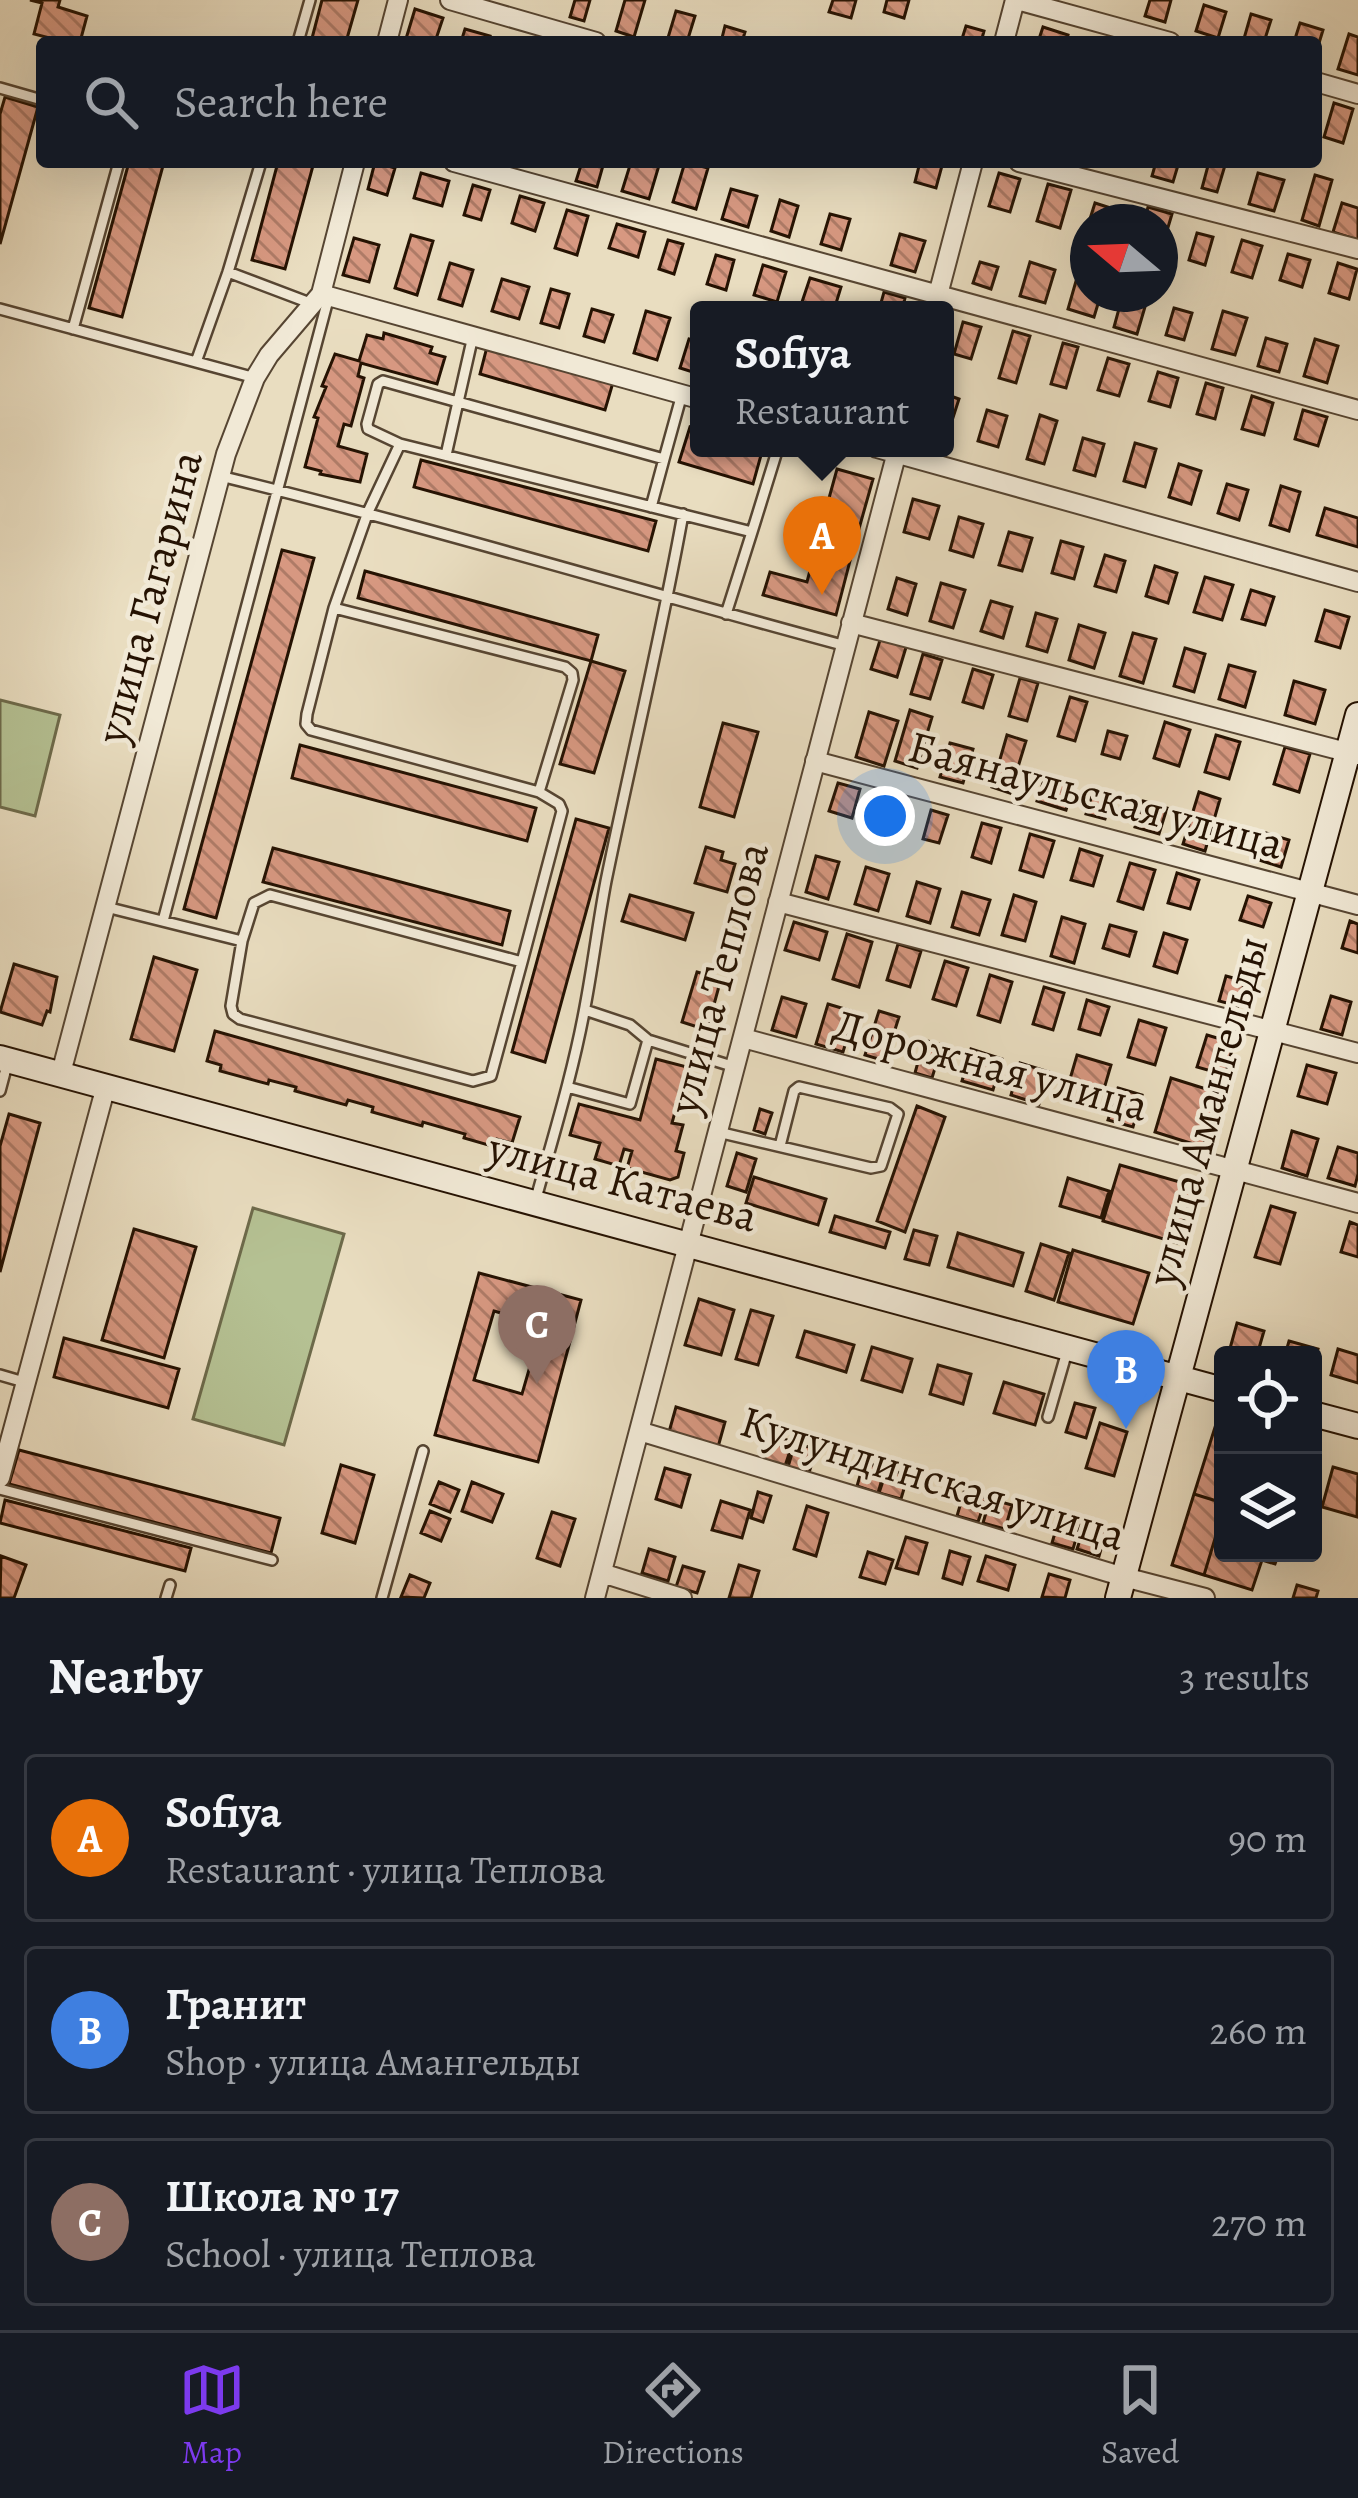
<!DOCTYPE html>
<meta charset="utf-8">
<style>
:root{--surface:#171b24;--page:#242831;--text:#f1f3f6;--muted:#9ea1a6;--line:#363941;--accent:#7c3aed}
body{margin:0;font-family:Alegreya,serif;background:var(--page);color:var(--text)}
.controls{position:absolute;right:36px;bottom:36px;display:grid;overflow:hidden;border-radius:12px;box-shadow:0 12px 48px #0002}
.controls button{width:108px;height:108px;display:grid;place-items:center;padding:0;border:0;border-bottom:3px solid var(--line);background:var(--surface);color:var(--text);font:60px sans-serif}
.compass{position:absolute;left:1070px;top:204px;width:108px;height:108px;border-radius:50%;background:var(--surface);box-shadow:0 12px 48px #0002;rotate:289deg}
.you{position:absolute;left:885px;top:816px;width:42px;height:42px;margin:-30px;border:9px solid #fff;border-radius:50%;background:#1a73e8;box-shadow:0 0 0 18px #1a73e833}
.badge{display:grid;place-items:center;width:78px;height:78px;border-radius:50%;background:var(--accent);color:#fff;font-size:39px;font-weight:700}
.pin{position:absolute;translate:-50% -99px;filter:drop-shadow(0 3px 6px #0008)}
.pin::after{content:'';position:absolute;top:63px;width:42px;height:36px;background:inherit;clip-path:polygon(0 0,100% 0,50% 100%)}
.popup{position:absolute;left:690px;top:301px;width:264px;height:156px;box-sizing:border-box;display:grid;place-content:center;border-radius:12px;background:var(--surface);filter:drop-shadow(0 3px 9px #0005);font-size:39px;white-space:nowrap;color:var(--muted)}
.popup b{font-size:45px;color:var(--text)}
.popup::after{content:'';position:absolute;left:50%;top:100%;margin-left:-24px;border:24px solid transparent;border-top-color:var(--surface)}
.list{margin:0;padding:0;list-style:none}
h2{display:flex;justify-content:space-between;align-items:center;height:156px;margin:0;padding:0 48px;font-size:51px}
h2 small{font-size:39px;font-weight:400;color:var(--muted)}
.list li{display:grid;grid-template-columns:78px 1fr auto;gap:36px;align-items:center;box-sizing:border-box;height:168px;margin:0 24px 24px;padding:0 24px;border:3px solid var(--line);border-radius:12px}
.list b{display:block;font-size:45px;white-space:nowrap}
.list p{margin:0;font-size:39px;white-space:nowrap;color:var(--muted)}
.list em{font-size:39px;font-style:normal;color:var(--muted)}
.icon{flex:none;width:66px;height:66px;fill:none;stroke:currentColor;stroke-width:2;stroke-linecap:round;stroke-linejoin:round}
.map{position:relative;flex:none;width:1358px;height:1598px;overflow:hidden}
.search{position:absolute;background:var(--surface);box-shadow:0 12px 48px #0002;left:36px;right:36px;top:36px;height:132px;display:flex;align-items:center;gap:30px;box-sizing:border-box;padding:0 42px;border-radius:12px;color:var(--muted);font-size:45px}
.sheet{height:732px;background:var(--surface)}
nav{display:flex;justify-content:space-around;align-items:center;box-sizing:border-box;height:168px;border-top:3px solid var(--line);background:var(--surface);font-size:33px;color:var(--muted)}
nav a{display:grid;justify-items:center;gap:6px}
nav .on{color:var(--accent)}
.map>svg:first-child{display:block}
</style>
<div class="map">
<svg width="1358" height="1598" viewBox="0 0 1358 1598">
<defs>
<pattern id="building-back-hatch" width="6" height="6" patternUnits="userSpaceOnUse" patternTransform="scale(3)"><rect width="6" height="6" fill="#d79881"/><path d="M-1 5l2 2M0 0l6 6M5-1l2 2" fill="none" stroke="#ae7b67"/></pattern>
</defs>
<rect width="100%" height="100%" fill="#e9ddc0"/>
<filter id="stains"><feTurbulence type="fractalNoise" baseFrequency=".00167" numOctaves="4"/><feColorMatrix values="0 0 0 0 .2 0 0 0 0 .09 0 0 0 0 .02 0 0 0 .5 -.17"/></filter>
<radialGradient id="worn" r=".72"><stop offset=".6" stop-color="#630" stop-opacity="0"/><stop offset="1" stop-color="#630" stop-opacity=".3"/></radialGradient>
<path fill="#b5c193" stroke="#6d6a4a" stroke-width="3" d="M0,700L60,715L35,816L0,807Z
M253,1208L344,1234L284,1445L193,1419Z"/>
<path fill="url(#building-back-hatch)" stroke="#251202" stroke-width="3" fill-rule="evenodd" d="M30,0H60L58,7L87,16L80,42H65L34,34L42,3Z
M322,0H358L346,42H311Z
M575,0H590L584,21L570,17Z
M625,0H645L634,37L616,31Z
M833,0H856L851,18L829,12Z
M887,0H909L904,18L884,12Z
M1150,0H1171L1165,22L1145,16Z
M1204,5L1226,12L1218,38L1196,31Z
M415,9L443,18L435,42H405Z
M676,11L695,16L687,42L667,41Z
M1251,14L1271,20L1264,42H1243Z
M1300,23L1323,30L1316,53V42H1294Z
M725,26L745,32L742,42H721Z
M966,26L984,31L981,42H961Z
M1043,27L1068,35L1066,42H1038Z
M465,29L490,36L488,42H461Z
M1349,34L1358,37V75L1338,69Z
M5,97L38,107L0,244V114Z
M1334,103L1353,109L1343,143L1324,137Z
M129,162H164L122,317L89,308Z
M278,162H314L285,269L252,260Z
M375,162L395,168L387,195L368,189Z
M582,162H604L597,187L576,181Z
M631,162H660L649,199L622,191Z
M685,162L708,168L696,209L673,202Z
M920,162H943L936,188L915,182Z
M1156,162H1179L1173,182L1152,176Z
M1209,162H1226L1217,192L1202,188Z
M421,173L449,181L442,206L414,198Z
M999,173L1020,179L1010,212L989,206Z
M1258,173L1284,180L1274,211L1249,204Z
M1315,175L1332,180L1319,226L1302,220Z
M1048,184L1071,190L1060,228L1037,221Z
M473,185L490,190L481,220L464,215Z
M731,189L757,196L748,227L722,219Z
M520,196L544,203L535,231L512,223Z
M780,200L798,206L789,237L771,231Z
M1095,203L1117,210L1114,222H1089Z
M1342,203L1358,208V240L1333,232Z
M1148,207L1172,214L1160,254V222H1144Z
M567,210L588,216L577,255L555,248Z
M830,214L850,219L841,250L821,244Z
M617,224L645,232L638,257L609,248Z
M1197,233L1213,237L1205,265L1189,260Z
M900,234L925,241L915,272L891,265Z
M411,235L433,241L417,295L395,288Z
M354,238L379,245L369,282L343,275Z
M668,240L683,244L674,274L659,269Z
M1242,240L1262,246L1252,278L1232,272Z
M1288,254L1310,260L1302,287L1280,280Z
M716,255L734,260L726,290L707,284Z
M980,262L998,267L991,289L973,283Z
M1030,262L1055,270L1045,303L1020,296Z
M450,263L473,270L462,306L439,299Z
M1338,263L1357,269L1349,299L1329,293Z
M763,265L786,272L777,302L754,295Z
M1078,274L1088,277V294H1101L1094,317L1068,309Z
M810,278L841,287L834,310L802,302Z
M502,279L529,287L519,319L492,311Z
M551,289L569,294L559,328L541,323Z
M884,292L905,298L902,310H879Z
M1123,294L1147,300L1137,334L1114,327Z
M1174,308L1192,313L1184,340L1166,335Z
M592,309L613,315L604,342L584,336Z
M646,311L670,318L657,360L634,353Z
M1223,311L1247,318L1235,355L1212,349Z
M963,322L981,327L971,359L954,354Z
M1013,331L1030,336L1016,383L999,378Z
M384,333L432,347L430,353L445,357L437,384L361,363L358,376L364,378L351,426L344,424L338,446L367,454L360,482L320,474L321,471L305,467L318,418L314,417L326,387L322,386L335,354L359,361L367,335L383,339Z
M1266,338L1287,344L1279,372L1258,366Z
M689,339L699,342V374L680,368Z
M1315,339L1338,346L1327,383L1304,376Z
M488,343L614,379L605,410L480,374Z
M1063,343L1078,347L1066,388L1051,384Z
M1108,358L1129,364L1119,396L1098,390Z
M1158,372L1178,378L1170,407L1149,401Z
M1206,383L1223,388L1215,419L1197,414Z
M945,394L959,399L948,433L945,432Z
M1252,396L1273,403L1264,435L1242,429Z
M987,410L1007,416L998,447L978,441Z
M1303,410L1327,417L1318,446L1295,439Z
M1040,415L1057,421L1044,464L1027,459Z
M690,427L699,430V448H763L753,484L679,462Z
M1083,438L1104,444L1095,476L1074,470Z
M1135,443L1156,449L1145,487L1124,481Z
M421,460L656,521L648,551L414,487Z
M1179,464L1201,471L1191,504L1169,497Z
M837,469L873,479L853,550L835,545L843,514L826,509Z
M1227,484L1248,490L1239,520L1218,513Z
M1281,486L1300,492L1289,531L1270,525Z
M913,499L939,506L929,539L904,532Z
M1325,508L1358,518V547L1317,535Z
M959,517L983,524L973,557L950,550Z
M1009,532L1032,538L1022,571L999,565Z
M1061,541L1083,547L1074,579L1052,573Z
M817,544L852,553L836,615L763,595L770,572L807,582Z
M282,550L314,558L216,918L184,909Z
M1105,555L1125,561L1116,592L1095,586Z
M1155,566L1177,573L1168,603L1146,596Z
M365,571L598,635L591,661L358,598Z
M1205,577L1233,585L1222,620L1194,612Z
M897,578L916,584L907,615L888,609Z
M941,583L965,590L953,628L930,621Z
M1251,590L1274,597L1265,625L1242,619Z
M991,601L1012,607L1003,638L981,631Z
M1325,610L1349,617L1340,648L1316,641Z
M1036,613L1057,619L1047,652L1027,646Z
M1079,625L1105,633L1094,668L1069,660Z
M1133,633L1156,639L1143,683L1120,676Z
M881,637L907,644L897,677L871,669Z
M1185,648L1205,654L1194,692L1174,686Z
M923,654L942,660L930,699L911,694Z
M591,661L625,671L594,773L560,764Z
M1229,665L1255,672L1245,707L1219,699Z
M973,669L993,675L983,708L963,702Z
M1020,678L1038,683L1027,721L1009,716Z
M1294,681L1325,690L1315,724L1285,715Z
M1070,697L1087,702L1075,741L1058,736Z
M910,710L932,717L917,768L895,761Z
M869,712L898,721L884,766L856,757Z
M1165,722L1190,730L1179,766L1154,758Z
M723,723L758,732L734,817L700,807Z
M1108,731L1127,736L1120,759L1102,754Z
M1007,735L1026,741L1010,793L992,787Z
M1216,735L1240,742L1229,779L1205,772Z
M950,743L973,749L963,783L940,777Z
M300,745L536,808L527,841L292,778Z
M1285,747L1310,754L1299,792L1274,784Z
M1046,774L1074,783L1066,810L1037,801Z
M838,783L860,789L852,818L829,811Z
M1094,789L1112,794L1105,819L1086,814Z
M1199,792L1220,799L1205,851L1183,844Z
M888,801L908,807L899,835L880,829Z
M1143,801L1167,808L1159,834L1135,827Z
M931,810L948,815L939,843L923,839Z
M576,819L609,828L545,1062L512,1052Z
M982,823L1001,828L991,863L972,857Z
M1266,833L1289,840L1281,867L1259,860Z
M1030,834L1054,841L1043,877L1020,870Z
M706,847L723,852L721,860L735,864L727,892L695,883Z
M273,848L510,911L502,945L263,882Z
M1080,849L1102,856L1093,886L1071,880Z
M816,856L839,862L828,899L806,892Z
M1130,863L1155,870L1143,909L1118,901Z
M866,867L889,874L878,911L855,904Z
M1177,873L1199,880L1190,909L1168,903Z
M917,882L940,889L930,923L907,916Z
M962,892L990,900L979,935L952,927Z
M630,895L693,913L685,940L622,921Z
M1014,895L1036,902L1025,941L1002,935Z
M1248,896L1271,903L1263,927L1240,920Z
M1062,917L1085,924L1074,963L1051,956Z
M1350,921L1358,924V953L1342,948Z
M794,922L827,932L819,960L785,950Z
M1110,925L1136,932L1129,956L1103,948Z
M1164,933L1187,940L1177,973L1154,966Z
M847,934L872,942L859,987L833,979Z
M898,944L921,951L910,987L887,980Z
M154,957L197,970L174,1051L131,1039Z
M945,961L968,968L956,1006L933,999Z
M14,964L57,977L50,1012L47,1011L42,1025L0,1012Z
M697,972L721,979L707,1030L682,1022Z
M990,975L1012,982L1000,1022L978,1015Z
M1226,976L1245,981L1238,1006L1219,1001Z
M1044,987L1064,993L1053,1030L1033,1024Z
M1331,996L1351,1002L1342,1035L1321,1029Z
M782,997L806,1004L796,1037L772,1030Z
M1087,1000L1109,1007L1100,1035L1079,1029Z
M828,1004L855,1012L843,1052L816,1044Z
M879,1011L899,1017L885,1061L865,1055Z
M1139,1020L1166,1028L1155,1065L1128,1057Z
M215,1031L520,1117L512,1143L497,1139L495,1147L464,1138L465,1134L423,1122L422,1126L372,1112L373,1107L348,1100L346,1105L295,1091L296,1087L269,1080L268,1084L220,1071L221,1065L207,1061Z
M1207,1035L1234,1043L1225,1075L1197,1067Z
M924,1040L942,1045L932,1078L915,1073Z
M971,1049L1002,1059L993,1090L962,1081Z
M1077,1055L1111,1065L1104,1089L1070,1079Z
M656,1059L687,1067L672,1123L683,1125L676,1151L684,1153L678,1177L670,1180L627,1168L632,1151L624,1149L619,1166L595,1159L600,1143L570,1135L579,1104L640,1120Z
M1020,1063L1049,1072L1039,1104L1011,1095Z
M1307,1065L1336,1073L1327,1104L1298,1096Z
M1171,1078L1219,1093L1203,1147L1155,1132Z
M1118,1088L1142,1095L1133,1127L1108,1120Z
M917,1106L945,1117L905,1232L877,1221Z
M760,1109L772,1113L765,1134L754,1130Z
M9,1114L40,1123L0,1272V1146Z
M1292,1131L1318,1139L1307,1176L1282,1168Z
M1338,1147L1358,1153V1174L1355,1186L1328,1178Z
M737,1153L756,1159L746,1192L727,1186Z
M1120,1165L1194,1186L1177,1243L1103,1221Z
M754,1177L826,1199L818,1225L746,1203Z
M1068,1178L1109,1191L1101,1218L1060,1206Z
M1271,1206L1295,1213L1280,1264L1255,1257Z
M835,1216L890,1232L885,1248L830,1232Z
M1350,1222L1358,1225V1257L1341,1252Z
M134,1229L196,1247L164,1358L102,1340Z
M914,1230L937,1236L929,1265L905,1259Z
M958,1233L1023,1253L1013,1286L948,1267Z
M1041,1244L1069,1253L1054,1300L1026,1291Z
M1073,1250L1149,1273L1133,1324L1058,1302Z
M479,1273L581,1300L538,1462L435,1435ZM494,1311L542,1325L522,1394L474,1380Z
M699,1299L734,1310L721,1355L685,1345Z
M751,1310L773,1316L758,1365L736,1359Z
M1237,1323L1264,1331L1257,1355L1229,1352Z
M805,1331L854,1345L846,1372L797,1357Z
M64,1338L179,1369L168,1408L54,1377Z
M1289,1341L1318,1349L1313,1367V1355H1285Z
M872,1347L912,1359L902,1392L862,1380Z
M1338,1349L1358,1355V1383L1331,1375Z
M938,1365L971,1374L963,1404L930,1394Z
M1004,1382L1044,1394L1035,1425L994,1413Z
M1075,1403L1095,1408L1086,1438L1066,1432Z
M676,1407L725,1422L718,1447L669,1432Z
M1100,1423L1127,1432L1114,1476L1086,1468Z
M1216,1424L1223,1426V1503L1194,1494Z
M771,1435L793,1442L785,1466L764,1460Z
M795,1443L816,1449L809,1473L788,1467Z
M19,1450L280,1518L271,1553L9,1484Z
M864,1462L885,1469L878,1493L857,1486Z
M341,1465L374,1475L355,1543L322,1533Z
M1333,1467L1358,1474L1357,1517L1322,1507Z
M665,1468L690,1475L681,1507L656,1499Z
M887,1469L908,1475L901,1499L879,1493Z
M439,1482L459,1490L450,1512L430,1504Z
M472,1482L503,1494L492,1522L462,1511Z
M758,1492L771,1496L763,1522L751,1518Z
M964,1492L986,1498L978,1522L957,1516Z
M1194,1494L1223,1503V1512L1204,1575L1172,1565Z
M990,1499L1012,1505L1005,1529L983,1523Z
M5,1500L191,1548L185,1571L0,1523Z
M721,1501L750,1510L742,1538L712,1530Z
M807,1506L828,1513L816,1556L794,1549Z
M430,1511L450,1519L441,1541L421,1533Z
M552,1512L575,1519L560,1566L537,1558Z
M1223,1512V1553H1279L1275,1564L1262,1560L1252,1590L1204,1575Z
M1059,1519L1080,1525L1073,1549L1052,1543Z
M1085,1525L1106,1532L1099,1556L1077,1549Z
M906,1537L927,1543L918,1574L896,1568Z
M649,1549L675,1557L668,1581L642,1573Z
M950,1551L970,1557L962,1584L943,1578Z
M868,1552L893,1560L885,1584L860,1577Z
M1,1556L26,1565L14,1598H0Z
M986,1556L1015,1565L1008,1590L978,1581Z
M739,1565L759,1571L751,1598H729Z
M683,1566L704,1572L697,1593L676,1587Z
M1049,1574L1070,1580L1065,1598L1042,1597Z
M410,1575L430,1583L424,1598L401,1597Z
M1297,1585L1318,1591L1316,1598H1293Z"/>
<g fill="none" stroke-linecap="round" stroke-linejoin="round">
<defs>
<path id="lane" d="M298,42L310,0
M0,88L42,100
M228,272L310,303
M0,309L255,378
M73,329L119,162
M473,336L458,402L664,459L682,394
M196,362L228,272L261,162
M400,444L368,429L367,424L378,384L383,381L458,402L446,455
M220,476C430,527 637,590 846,646
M651,507L664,459
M334,608L368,512L400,444L752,532L778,448
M726,614L752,532
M270,895L522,962L491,1076L473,1081L240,1019L233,1014L231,1006L242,941L254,903Z
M106,907L242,941
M163,921L329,296
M522,962L562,811L559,804L539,792L311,730L306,724L307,714L334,608L565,667L572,673L573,680L539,792
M585,1010L630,1025L648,1040L735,1067
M567,1087L630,1104L648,1040
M0,1091L8,1061
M718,1132L871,1168L881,1166L898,1114L890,1108L799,1087L794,1091L780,1146
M535,1202C553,1137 573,1073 585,1007C593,965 598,923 606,881C631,759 661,637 683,514
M0,1375L24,1382
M1048,1417L1068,1348
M0,1489L272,1560
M166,1598L170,1585
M382,1598L423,1451"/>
<path id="street" d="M450,0L596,42
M1017,0L1170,42
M387,42L398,0
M1004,42L1015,0
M1316,82L1358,94
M454,162L1358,410
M1019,162L1358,249
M321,294L699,399
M934,310L973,162
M877,448L1358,582
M851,623L1358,755
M815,761L1358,905
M778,902L1358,1053
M743,1038L1358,1203
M61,1073L226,454L255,378L269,355L321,294L355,162
M639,1431L1124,1577L1205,1598
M0,1478L106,1086
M602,1573L682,1598
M595,1598L898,448"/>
<path id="secondary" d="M0,1058L1223,1390
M1313,1414L1358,1426
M1118,1598L1358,715"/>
</defs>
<use href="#lane" stroke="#564532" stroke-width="14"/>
<use href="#street" stroke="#564532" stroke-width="22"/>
<use href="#secondary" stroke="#251202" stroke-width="28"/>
<use href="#lane" stroke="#f1e9d6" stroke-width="9"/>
<use href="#street" stroke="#f1e9d6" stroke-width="18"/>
<use href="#secondary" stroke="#f1e9d6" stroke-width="24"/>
</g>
<g text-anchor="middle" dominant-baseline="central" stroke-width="9" stroke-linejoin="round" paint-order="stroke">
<g font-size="45" fill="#251202" stroke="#f1e9d6">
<text transform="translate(149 597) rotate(-75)">улица Гагарина</text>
<text transform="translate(1096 795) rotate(15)">Баянаульская улица</text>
<text transform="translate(718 978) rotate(-75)">улица Теплова</text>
<text transform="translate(991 1065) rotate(15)">Дорожная улица</text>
<text transform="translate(1207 1111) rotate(-75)">улица Амангельды</text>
<text transform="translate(623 1182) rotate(15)">улица Катаева</text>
<text transform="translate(933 1478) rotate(17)">Кулундинская улица</text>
</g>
</g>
<rect width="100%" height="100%" filter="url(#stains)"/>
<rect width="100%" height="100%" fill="url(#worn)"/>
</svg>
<div class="controls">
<button><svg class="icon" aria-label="locate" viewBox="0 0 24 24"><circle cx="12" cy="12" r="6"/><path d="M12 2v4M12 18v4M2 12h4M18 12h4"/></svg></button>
<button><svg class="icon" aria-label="layers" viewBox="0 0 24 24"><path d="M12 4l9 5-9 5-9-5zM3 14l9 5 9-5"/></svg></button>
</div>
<svg class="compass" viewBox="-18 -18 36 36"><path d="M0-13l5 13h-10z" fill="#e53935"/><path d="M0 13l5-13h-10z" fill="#9ea1a6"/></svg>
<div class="you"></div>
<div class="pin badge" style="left:822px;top:595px;background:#e8710a">A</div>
<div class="popup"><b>Sofiya</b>Restaurant</div>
<div class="pin badge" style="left:1126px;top:1429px;background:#3f7fe0">B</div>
<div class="pin badge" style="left:537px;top:1384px;background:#8d6e63">C</div>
<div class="search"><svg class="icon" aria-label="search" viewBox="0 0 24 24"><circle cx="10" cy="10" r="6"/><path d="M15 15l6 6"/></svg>Search here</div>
</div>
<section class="sheet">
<h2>Nearby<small>3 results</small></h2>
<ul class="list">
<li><span class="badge" style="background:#e8710a">A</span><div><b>Sofiya</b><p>Restaurant · улица Теплова</p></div><em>90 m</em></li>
<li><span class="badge" style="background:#3f7fe0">B</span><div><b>Гранит</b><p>Shop · улица Амангельды</p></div><em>260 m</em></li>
<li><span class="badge" style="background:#8d6e63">C</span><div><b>Школа № 17</b><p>School · улица Теплова</p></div><em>270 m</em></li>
</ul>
</section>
<nav>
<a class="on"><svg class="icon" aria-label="map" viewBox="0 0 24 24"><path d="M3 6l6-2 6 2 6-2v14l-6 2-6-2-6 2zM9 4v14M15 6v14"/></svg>Map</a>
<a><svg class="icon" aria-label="directions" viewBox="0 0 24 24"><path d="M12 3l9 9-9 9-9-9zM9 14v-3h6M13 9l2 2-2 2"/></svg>Directions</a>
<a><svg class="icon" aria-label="saved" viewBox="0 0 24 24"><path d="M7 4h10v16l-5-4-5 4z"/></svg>Saved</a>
</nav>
